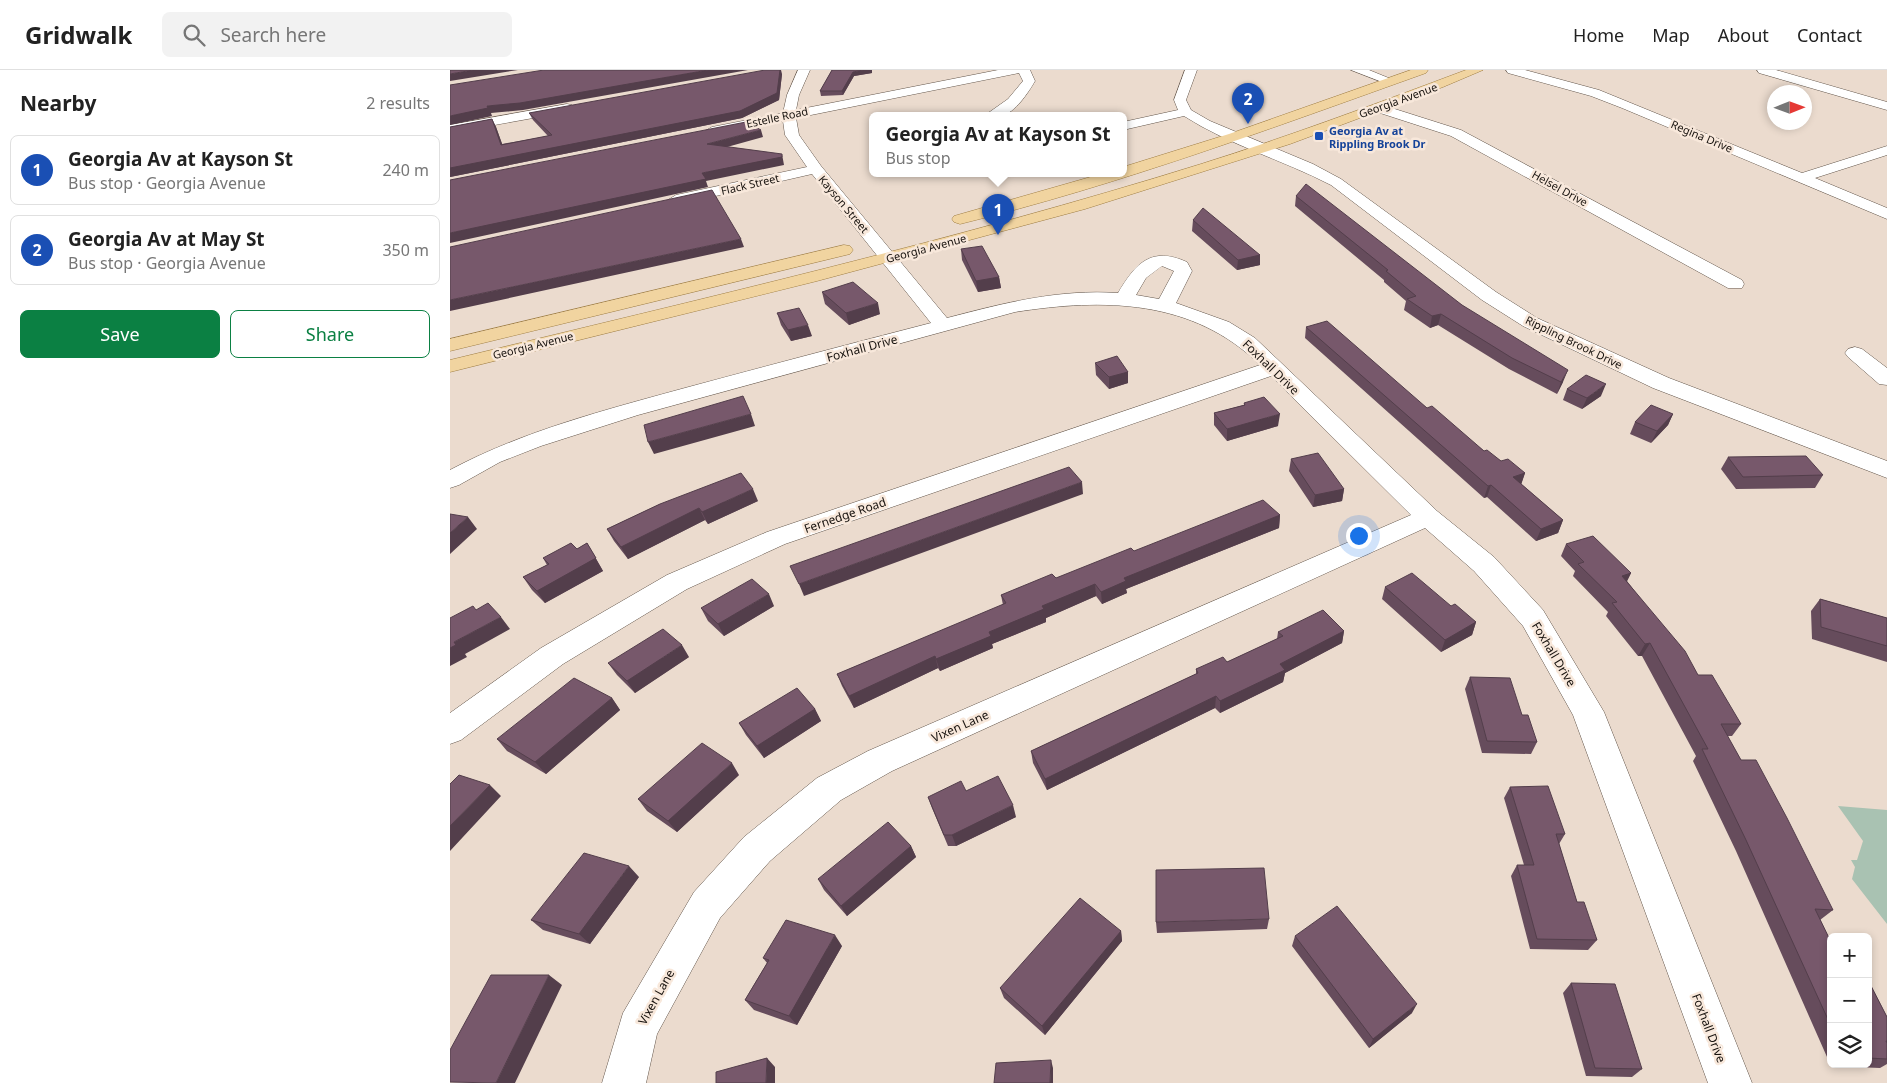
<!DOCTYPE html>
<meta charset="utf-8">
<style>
:root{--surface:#fff;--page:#f2f2f2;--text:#222;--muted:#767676;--line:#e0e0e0;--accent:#0b8043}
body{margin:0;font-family:"Noto Sans",sans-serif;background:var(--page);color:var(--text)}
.controls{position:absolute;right:15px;bottom:15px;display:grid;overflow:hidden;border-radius:8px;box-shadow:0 2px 8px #0003}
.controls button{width:45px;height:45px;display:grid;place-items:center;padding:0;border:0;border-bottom:1px solid var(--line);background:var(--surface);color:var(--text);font:25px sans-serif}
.compass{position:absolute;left:1317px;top:15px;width:45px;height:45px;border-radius:50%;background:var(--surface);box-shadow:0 2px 8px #0003;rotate:89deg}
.you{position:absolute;left:908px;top:465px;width:18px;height:18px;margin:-12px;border:4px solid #fff;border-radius:50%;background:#1a73e8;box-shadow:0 0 0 8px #1a73e833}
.badge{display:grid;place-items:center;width:32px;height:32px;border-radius:50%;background:var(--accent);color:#fff;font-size:16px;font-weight:700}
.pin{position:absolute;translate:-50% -41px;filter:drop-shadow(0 1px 2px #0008)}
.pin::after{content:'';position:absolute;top:26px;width:18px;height:15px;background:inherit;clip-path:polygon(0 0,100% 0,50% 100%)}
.popup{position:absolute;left:419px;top:42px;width:258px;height:65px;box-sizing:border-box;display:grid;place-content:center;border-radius:8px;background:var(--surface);filter:drop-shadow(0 1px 4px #0005);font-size:16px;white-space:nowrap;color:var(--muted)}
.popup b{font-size:19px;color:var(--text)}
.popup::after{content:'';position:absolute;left:50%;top:100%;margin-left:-10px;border:10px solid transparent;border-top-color:var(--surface)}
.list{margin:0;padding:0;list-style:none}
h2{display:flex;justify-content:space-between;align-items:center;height:65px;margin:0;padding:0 20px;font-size:21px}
h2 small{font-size:16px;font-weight:400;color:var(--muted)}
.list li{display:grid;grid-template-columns:32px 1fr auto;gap:15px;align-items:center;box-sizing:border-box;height:70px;margin:0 10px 10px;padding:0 10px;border:1px solid var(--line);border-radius:8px}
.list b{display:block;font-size:19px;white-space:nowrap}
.list p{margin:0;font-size:16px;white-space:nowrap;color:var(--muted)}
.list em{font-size:16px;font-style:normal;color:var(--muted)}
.actions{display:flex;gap:10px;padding:15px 20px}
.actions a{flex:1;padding:11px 0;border:1px solid var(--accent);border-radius:8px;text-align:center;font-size:18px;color:var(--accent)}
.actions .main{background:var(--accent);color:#fff}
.icon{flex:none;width:28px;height:28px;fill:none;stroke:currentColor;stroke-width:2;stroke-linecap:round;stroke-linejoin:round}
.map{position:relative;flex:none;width:1437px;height:1013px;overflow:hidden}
header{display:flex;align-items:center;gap:30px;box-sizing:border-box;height:70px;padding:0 25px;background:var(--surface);border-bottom:1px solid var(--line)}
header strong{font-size:24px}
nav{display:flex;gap:28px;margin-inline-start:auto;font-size:18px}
.search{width:350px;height:45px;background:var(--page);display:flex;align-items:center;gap:12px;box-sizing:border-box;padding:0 18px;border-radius:8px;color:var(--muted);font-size:19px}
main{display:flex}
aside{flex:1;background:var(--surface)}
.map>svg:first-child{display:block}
</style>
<header>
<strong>Gridwalk</strong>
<div class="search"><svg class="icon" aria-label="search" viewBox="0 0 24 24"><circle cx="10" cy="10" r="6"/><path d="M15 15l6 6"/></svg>Search here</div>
<nav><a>Home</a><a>Map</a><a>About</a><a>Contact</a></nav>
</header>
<main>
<aside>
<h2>Nearby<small>2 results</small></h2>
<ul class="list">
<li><span class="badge" style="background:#1a4fb4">1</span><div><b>Georgia Av at Kayson St</b><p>Bus stop · Georgia Avenue</p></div><em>240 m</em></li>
<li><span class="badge" style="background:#1a4fb4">2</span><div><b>Georgia Av at May St</b><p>Bus stop · Georgia Avenue</p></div><em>350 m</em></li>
</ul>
<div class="actions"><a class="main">Save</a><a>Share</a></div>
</aside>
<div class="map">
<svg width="1437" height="1013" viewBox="0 0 1437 1013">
<rect width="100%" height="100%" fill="#ebdbce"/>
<path fill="#a9c2b2" d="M1388,736L1437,740V854L1402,809L1405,797L1401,790H1407L1413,771Z"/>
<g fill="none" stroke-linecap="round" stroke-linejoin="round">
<defs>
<path id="minor" d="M348,0H360L349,25L346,40L548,0H580L585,11C578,23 565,43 551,46C546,47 539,46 534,46L558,29L573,11L569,3L346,48L349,65L371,96L497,248C554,233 609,219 668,223C686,193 701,176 737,192L742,201L726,233L779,252L805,268L987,441L1044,487L1093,540L1154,642L1302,1013H1258L1123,645L1073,556L1024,501L975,458L442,701L391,730L320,791L270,848L207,964L196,1013H152L173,943L244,822L294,767L367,708L418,681L961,445L821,306L335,474L237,519L113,594L11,670L0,674V643L91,578L217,505L317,462L810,295C743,229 654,228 565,242L188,345L91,376L50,392L9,415L0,418V400C73,361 155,340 235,318C317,296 399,274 481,253L362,104L226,135L218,130L226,125L357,97L335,65L333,51L262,65L255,61L262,57L333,43L337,25ZM712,196L724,201L709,229L686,225L696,208Z
M735,0H747L736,30L741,40L760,51L863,94L891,109L1046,222L1087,248L1219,308L1437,391V408L1203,318L1073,256L1032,230L881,115C833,90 779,75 734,46L673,60V52L728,40L724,30Z
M901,0H919L946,11L940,15Z
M1056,0H1075L1149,20L1352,103L1437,76V85L1365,108L1437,138V149L1172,38L1141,26L1058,3Z
M1307,0H1326L1437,32V40L1309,3Z
M117,34L122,35L124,38L122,41L0,63V55Z
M929,34L1011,60L1292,210L1294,214L1292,218H1278L1001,66L924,41L922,38L924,35Z
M1405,277L1412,279L1437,298V315L1429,314L1398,287L1395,283L1398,279Z"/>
<path id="major" d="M961,0H978L976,3C822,58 669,115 510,154L504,152L502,149L504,146L651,104H673V97L779,64Z
M1016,0H1033L993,17L840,74L635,139L367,211L0,302V290C251,229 504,171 751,94C840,66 928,33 1016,0Z
M394,175L400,176L403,180L400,184L0,281V269Z"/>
</defs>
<use href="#minor" stroke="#62554a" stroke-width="1"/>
<use href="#major" stroke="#9e7d43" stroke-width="1"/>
<use href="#minor" fill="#fff" fill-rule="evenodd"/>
<use href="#major" fill="#f1d4a0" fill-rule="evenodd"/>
</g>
<path fill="#664c5c" d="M382,0L422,3L404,6L393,25L371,26L370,21Z
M332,4L329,30L292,48L0,107V57L42,49L46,57L52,74L98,66L83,50L79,43Z
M846,126L1012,235L1113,312L1107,324L1059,299L988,255L980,258L954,240L956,231L934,212V210L845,136Z
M743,150L810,185V195L787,200L742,161Z
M511,179L549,207L551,218L528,222L512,190Z
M372,222L430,244L399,255L375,234Z
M327,243L362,266L341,271L331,255Z
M856,257L977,338L1034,381L1051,391L1075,403L1071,414L1113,450L1108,463L1086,471L1037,427L1034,428L855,268Z
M645,293L678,302V313L659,319L646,305Z
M1117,319L1151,326L1132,339L1113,330Z
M794,333L828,356L777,371L764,355V343L794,335Z
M1223,344L1218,355L1201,373L1180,364L1185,352Z
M1278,387L1373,405L1365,418L1286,419L1271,399Z
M841,389L894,419L892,431L863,437L839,401Z
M308,431L258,454L255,450L178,489L164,471L157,459L210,434Z
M830,445L829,458L676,519L677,523L652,534L646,526L596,548V552L542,574L543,578L490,601L488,598L404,638L392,616L387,604L553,535L551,525L606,508L684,481Z
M137,473L153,501L95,533L82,520L73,507L97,495L93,488L127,479Z
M1116,474L1181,503L1177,511L1248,605L1291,654L1282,666H1277L1291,690L1383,840L1370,850L1381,872V994H1418V910L1437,947V994L1430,998L1381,996L1286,781L1243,691L1246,686L1192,586H1188L1156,546L1158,542L1123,506L1125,501L1111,486Z
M935,517L1001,536L1026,552L1022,565L991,582L932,529Z
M1370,529L1437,548V592L1362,569L1361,541Z
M324,536L274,566L258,551L251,538Z
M894,561L892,573L835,603L833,612L770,643L765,638L597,720L583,693L581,681L746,604V599L777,592L827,569L828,562Z
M239,587L185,623L167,605L158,593Z
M1020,607L1072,645L1087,672L1081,684L1032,683L1015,619Z
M162,628L170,640L96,704L57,681L47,669Z
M365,639L371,651L314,688L296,665L289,653Z
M289,705L227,762L197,741L188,729Z
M1060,717L1115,764L1109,774L1127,832L1147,870L1138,880L1080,879L1061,806L1067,795H1074L1054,728Z
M478,727L566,747L506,776H498L482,738Z
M461,776L466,787L397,846L374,820L368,809Z
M189,807L140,874L93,860L81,850Z
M819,849L817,859L707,863L706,852Z
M671,861L672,871L595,965L554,928L550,918Z
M845,866L962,943L919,978L842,876Z
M392,876L347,955L304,940L295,930L317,893L313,888Z
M1121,913L1192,999L1182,1007L1136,1006L1113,923Z"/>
<path fill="#533e4b" d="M23,0H68L0,11V4Z
M258,0H298L73,40L41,43L42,46L0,55V46L37,36Z
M330,0H331L332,4L329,30L292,48L0,107V98Z
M413,0H422V3L404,6L393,25L392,21L403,2Z
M42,49L46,57L55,82L51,75Z
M311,60L313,67L259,82L257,74Z
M332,84L334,95L256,111L258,117L0,173V163Z
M291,169L294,177L0,241V230Z
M810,185V195L787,200L788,190Z
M549,207L551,218L528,222L526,211Z
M428,233L430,244L399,255L396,243Z
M991,244L988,255L980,258L982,246Z
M358,255L362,266L341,271L338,260Z
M1118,300L1113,312L1107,324L1111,312Z
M678,302V313L659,319V307Z
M1156,314L1151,326L1132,339L1137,328Z
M301,344L305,356L204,384L198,372Z
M830,344L828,356L777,371V359Z
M1223,344L1218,355L1201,373L1207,361Z
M1075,403L1071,415L1063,407Z
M632,412L633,424L354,526L349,514Z
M1041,415L1037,427L1034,428L1038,416Z
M303,419L308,431L258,454L252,442Z
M894,419L892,431L863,437L865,425Z
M249,438L255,450L178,489L171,477Z
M830,445L829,458L676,519L677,523L652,534L651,522L674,508Z
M18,447L27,459L0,484V463Z
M1113,450L1108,463L1086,471L1091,459Z
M137,473L153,501L95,533L87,521Z
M1181,503L1175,515L1172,506Z
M645,514L646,526L596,548V552L542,574L543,578L490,601L486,589L592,536Z
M319,524L324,536L274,566L268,554Z
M51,547L60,559L15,584L17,587L0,596V578L4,572Z
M1026,552L1022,565L991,582L995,570Z
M894,561L892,573L835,603L833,612L770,643V631L830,594Z
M1200,573L1192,586H1188L1195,574Z
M232,575L239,587L185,623L177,611Z
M485,586L488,598L404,638L399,626Z
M766,626L765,638L597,720L595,709Z
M162,628L170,640L96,704L85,692Z
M365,639L371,651L314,688L307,676Z
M282,693L289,705L227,762L218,751Z
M40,715L51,726L0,781V756Z
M563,735L566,747L506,776L502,765Z
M461,776L466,787L397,846L391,836Z
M179,796L189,807L140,874L129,864Z
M671,861L672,871L595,965L592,956Z
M385,865L392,876L347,955L339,946Z
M99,905L112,915L65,1013H46Z
M967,934L962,943L919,978L923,969Z
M317,988L325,997V1013H316Z
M601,990L603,998V1013H600Z"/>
<path fill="#77586b" stroke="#533e4b" d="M0,0H23L0,4Z
M94,0H258L70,33L37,36L38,38L0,46V15Z
M315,0H330L327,23L290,41L0,98V57L42,49L51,75L102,65L79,43Z
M382,0H413L403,2L392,21H370Z
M296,52L311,60L257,74L332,84V87L252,103L256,109L0,163V110Z
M856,114L1012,235L1118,300L1111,312L1062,288L991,244L982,246L957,229L966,226L936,201L938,200L846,126Z
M262,120L291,169L0,230V177Z
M753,138L810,185L788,190L743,150Z
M532,176L549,207L526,211L511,179Z
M403,212L428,233L396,243L372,222Z
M349,238L358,255L338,260L327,243Z
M877,251L977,338L982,336L1034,381L1037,380L1051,391L1058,389L1075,403L1063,407L1113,450L1091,459L1041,415L1038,416L856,257Z
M667,286L678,302L659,307L645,293Z
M1136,305L1156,314L1137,328L1117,319Z
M293,326L301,344L198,372L194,355Z
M814,327L830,344L777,359L764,343L795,335L794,333Z
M1201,335L1223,344L1207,361L1185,352Z
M868,383L894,419L865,425L841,389Z
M1356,386L1373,405L1293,407L1278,387Z
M619,397L632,412L349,514L340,496Z
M291,403L303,419L252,442L249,438L171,477L157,459L210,434Z
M813,430L830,445L674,508L676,511L651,522L645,514L592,536L594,539L539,562L541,566L486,589L485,586L399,626L387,604L556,533L551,525L602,504L606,508L681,478L684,481Z
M0,444L18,447L0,463Z
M1143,466L1181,503L1172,506L1235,581L1248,605H1262L1291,654H1271L1291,690H1306L1337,748L1383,840L1365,839L1381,872V956L1296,770L1252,679H1258L1200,573L1195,574L1162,533L1167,532L1128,494L1134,492L1116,474Z
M121,473L127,479L137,473L146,488L87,521L73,507L99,494L93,488Z
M962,503L1001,536L1005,534L1026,552L995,570L935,517Z
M302,509L319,524L268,554L251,538Z
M1370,529L1437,548V576L1371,557Z
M38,533L51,547L4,572L6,575L0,578V548L23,536L26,540Z
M873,540L894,561L830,594L835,600L770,631L766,626L595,709L581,681L748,603L746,599L773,587L777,592L833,566L828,562Z
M213,559L232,575L177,611L158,593Z
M1020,607L1060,608L1072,645H1078L1087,672L1037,671Z
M124,608L162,628L85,692L47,669Z
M347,618L365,639L307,676L289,653Z
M252,673L282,693L218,751L188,729Z
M9,705L40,715L0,756V714Z
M548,706L563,735L502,765H494L478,727L511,711L516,721Z
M1098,716L1115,764H1106L1127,832H1134L1147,870L1087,869L1067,795H1084L1060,717Z
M438,752L461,776L391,836L368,809Z
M134,783L179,796L129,864L81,850Z
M814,798L819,849L706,852V800Z
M630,828L671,861L592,956L550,918Z
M887,836L967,934L923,969L845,866Z
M336,850L385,865L339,946L295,930L319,890L313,888Z
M41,905H99L46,1013L0,1012V980Z
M1418,910L1437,947V971H1436L1437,973V989L1418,988Z
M1121,913L1165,914L1192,999L1145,998Z
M317,988L316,1013H266V1002Z
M601,990L600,1013H544L546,993Z"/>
<rect fill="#1a4fb4" stroke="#f8e8db" stroke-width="2" x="864" y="61" width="10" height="10" rx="2.5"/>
<g text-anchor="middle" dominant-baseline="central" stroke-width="5" stroke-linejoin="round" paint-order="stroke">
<g font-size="11" fill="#17120e" stroke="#f8e8db">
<text transform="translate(948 30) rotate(-20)">Georgia Avenue</text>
<text transform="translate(327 47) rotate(-12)">Estelle Road</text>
<text transform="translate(1252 66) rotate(23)">Regina Drive</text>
<text transform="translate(300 114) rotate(-13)">Flack Street</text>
<text transform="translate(1110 118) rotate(29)">Helsel Drive</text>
<text transform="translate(394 134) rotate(50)">Kayson Street</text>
<text transform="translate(476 178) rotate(-15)">Georgia Avenue</text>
<text transform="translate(1124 272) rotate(26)">Rippling Brook Drive</text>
<text transform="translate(83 275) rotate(-14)">Georgia Avenue</text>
</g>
<g font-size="11" font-weight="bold" fill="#164399" stroke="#f8e8db" text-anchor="start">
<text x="879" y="60">Georgia Av at<tspan x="879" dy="13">Rippling Brook Dr</tspan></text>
</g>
<g font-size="12" fill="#17120e" stroke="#f8e8db">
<text transform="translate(412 278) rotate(-15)">Foxhall Drive</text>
<text transform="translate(821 297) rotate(44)">Foxhall Drive</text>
<text transform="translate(395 445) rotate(-19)">Fernedge Road</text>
<text transform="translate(1104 584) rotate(59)">Foxhall Drive</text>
<text transform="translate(510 656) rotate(-24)">Vixen Lane</text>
<text transform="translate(206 927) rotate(-61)">Vixen Lane</text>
<text transform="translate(1259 958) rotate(69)">Foxhall Drive</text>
</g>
</g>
</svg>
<div class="controls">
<button>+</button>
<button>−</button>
<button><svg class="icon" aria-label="layers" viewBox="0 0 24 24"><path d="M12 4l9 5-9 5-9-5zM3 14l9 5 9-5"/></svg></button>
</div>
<svg class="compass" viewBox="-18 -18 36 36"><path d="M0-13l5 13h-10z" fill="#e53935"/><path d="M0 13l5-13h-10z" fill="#767676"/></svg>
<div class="you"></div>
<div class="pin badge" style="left:548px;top:165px;background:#1a4fb4">1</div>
<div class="popup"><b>Georgia Av at Kayson St</b>Bus stop</div>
<div class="pin badge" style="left:798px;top:54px;background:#1a4fb4">2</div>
</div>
</main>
